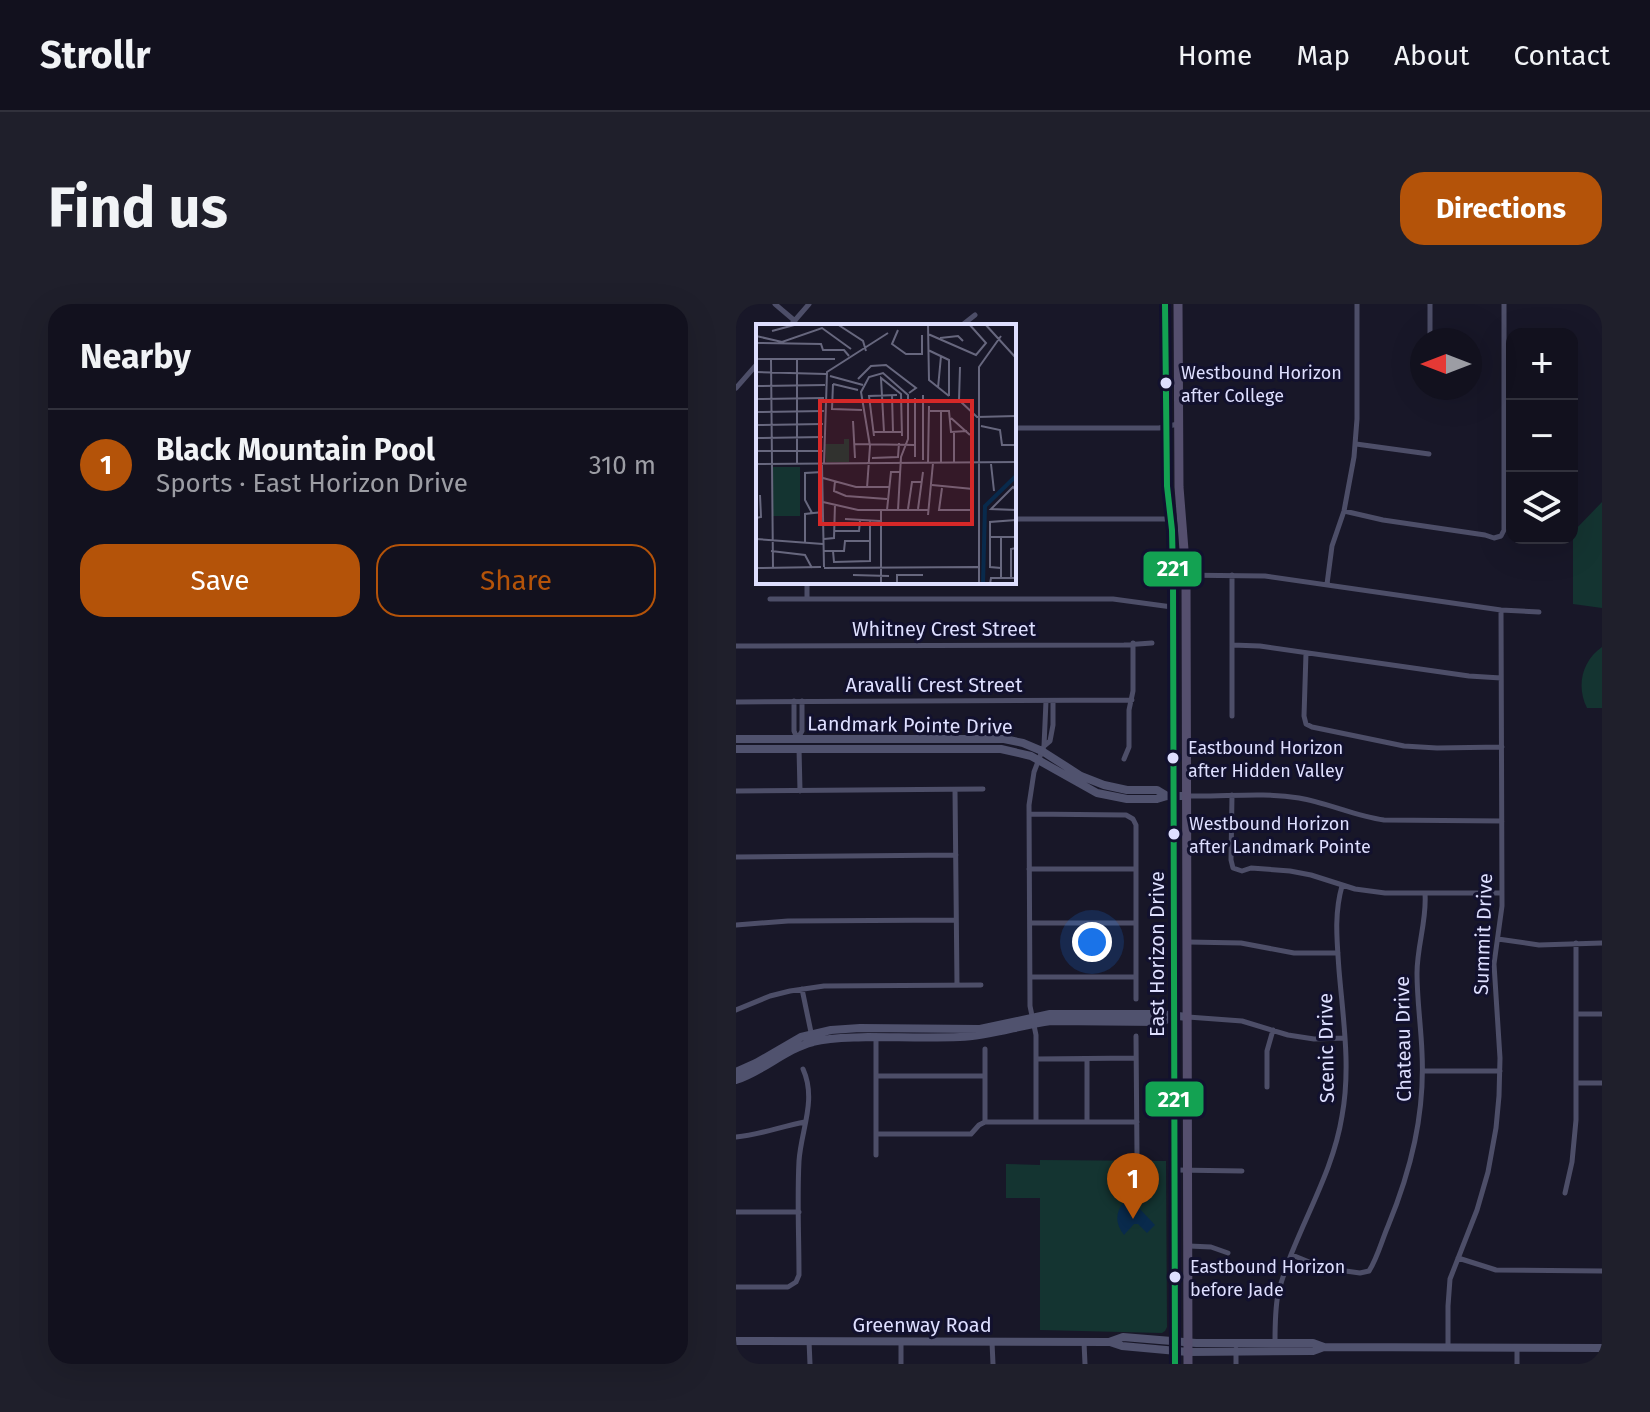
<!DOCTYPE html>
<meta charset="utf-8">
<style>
:root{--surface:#12111e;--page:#1f1f2b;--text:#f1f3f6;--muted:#9c9da4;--line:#31313c;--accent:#b45309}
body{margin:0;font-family:"Fira Sans",sans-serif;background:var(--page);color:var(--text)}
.controls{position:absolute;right:24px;top:24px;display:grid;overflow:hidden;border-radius:16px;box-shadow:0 8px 32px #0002}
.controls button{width:72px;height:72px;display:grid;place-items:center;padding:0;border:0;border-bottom:2px solid var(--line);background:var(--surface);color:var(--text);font:40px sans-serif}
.compass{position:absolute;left:674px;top:24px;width:72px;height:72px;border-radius:50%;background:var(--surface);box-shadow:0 8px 32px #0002;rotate:270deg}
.you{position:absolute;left:356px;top:638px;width:28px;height:28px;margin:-20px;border:6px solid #fff;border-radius:50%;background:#1a73e8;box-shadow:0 0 0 12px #1a73e833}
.badge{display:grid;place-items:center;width:52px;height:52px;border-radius:50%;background:var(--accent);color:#fff;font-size:26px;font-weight:700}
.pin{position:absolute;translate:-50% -66px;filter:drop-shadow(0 2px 4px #0008)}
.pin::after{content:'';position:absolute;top:42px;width:28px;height:24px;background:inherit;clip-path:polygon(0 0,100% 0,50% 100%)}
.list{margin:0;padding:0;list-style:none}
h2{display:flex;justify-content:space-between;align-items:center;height:104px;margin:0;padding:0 32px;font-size:34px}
h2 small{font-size:26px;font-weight:400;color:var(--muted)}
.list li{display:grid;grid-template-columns:52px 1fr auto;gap:24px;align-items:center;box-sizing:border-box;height:112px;padding:0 32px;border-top:2px solid var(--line)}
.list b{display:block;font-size:30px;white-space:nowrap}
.list p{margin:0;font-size:26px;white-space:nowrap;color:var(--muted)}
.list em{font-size:26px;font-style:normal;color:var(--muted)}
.actions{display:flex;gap:16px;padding:24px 32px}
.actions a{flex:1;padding:18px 0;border:2px solid var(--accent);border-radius:24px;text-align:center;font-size:28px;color:var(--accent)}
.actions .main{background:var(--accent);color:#fff}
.icon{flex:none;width:44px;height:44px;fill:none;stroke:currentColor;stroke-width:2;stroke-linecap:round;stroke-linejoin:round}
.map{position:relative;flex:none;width:866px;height:1060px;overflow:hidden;border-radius:24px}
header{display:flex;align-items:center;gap:48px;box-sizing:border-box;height:112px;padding:0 40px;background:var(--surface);border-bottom:2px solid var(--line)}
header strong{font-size:38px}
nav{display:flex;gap:44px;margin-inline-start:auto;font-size:28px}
.intro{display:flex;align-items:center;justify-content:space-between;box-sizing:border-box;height:192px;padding:0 48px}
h1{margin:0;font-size:56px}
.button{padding:20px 36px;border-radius:24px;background:var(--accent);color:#fff;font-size:28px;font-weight:700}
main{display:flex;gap:48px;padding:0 48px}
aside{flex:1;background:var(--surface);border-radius:24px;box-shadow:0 8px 32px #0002}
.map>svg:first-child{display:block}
</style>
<header>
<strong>Strollr</strong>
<nav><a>Home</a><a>Map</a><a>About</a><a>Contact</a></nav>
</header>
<div class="intro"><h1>Find us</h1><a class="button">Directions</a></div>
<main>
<aside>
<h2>Nearby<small></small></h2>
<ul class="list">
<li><span class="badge">1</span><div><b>Black Mountain Pool</b><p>Sports · East Horizon Drive</p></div><em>310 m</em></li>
</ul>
<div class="actions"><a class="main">Save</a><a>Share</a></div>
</aside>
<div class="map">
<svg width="866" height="1060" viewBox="0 0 866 1060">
<rect width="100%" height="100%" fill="#181728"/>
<path fill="#143431" d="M866,198V304L837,300V228Z
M866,343V404H851C840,382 846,357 866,343Z
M304,856L430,857L431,1023L429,1027L426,1029L304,1026V894H270V860L304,861Z"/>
<path fill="#092a4c" d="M388,898L398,909L403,904L419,921L411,929L402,920H398L388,931C379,920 379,908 388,898Z"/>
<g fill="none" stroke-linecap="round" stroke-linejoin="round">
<path stroke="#4d4e68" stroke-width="5" d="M39,0L59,17
M694,0V36
M54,22L73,0
M225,22L239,11
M0,84L22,59
M278,124H423L442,120
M620,140L693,150
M608,207L647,216L749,231L758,234L765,232L768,226V0
M278,215H435
M438,271L529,272L765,306L803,308
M496,271V412
M71,278V295
M591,280L596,242L608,207L618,153L621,115V0
M34,295H377L436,303
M496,341L524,342L733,372L765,374
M0,342L388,341L416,339
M570,349L568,412L570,420L576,423L668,442L701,444L766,443
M58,397V427L61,434
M0,398L396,396
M62,434L66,427V397
M308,442L314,437L317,421V397
M63,444L64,487
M388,455L393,443V406L397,387V339
M219,486L221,681
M0,487L247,485
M496,491L495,556L497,564L506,567L515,564L554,567L575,571L619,585L649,589H766
M451,492C489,493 526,488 563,494C592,499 619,512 648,516L766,517
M293,510L390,511L397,515L400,521V695
M0,553L220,551
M293,565H400
M294,619H400
M0,621L52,617L220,616
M762,635L803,641L866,639
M452,638L505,639L558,649H602
M294,673H400
M66,685L76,733
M0,706L34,692L54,687L88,682L245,681
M840,710H866
M452,713L506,717L552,731L578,735L609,734
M140,732V851
M400,732L401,851
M249,745V818
M300,755L400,754
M351,755V818
M687,767H764
M140,772H249
M840,779H866
M531,783V747L537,726
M300,818V731L294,702L293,501L298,468L308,442L310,397
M140,830H235L243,821L249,818H401
M0,833C24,831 46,822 69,818
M440,866L506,867
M829,889L836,858L840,816V639
M0,908H63
M453,942L475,943L492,949
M556,951L588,964L624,969L633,967C641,955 646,936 652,922C675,866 689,810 686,749C685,722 681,696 681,669C681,642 691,616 689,590
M722,954L760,966L866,967
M0,983H52L60,978L63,971C63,933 61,895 63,857C65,826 81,796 67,765
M73,1037L74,1060
M165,1038V1060
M256,1038L257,1060
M348,1038L349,1060
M539,1038C539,1022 539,1006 542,990C558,928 596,875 606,812C615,764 607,714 603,666C601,637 598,610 606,582
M712,1043V1002L714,975L741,906L752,868L760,824L763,792L764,754L758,660L766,602L765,306
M500,1060V1045
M781,1060V1044"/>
<path stroke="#50526e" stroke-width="8" d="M0,435H268L287,439L306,447L345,472L368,481L391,486H421L431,492
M0,445H265L295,452L361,489L391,495H421L431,492H450
M0,768L20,759L65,733L95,726L124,724L244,725L314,710H424L451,713
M0,776C28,767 49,745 77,738C95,733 113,734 132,733C163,733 193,734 224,733C255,732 284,721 315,717L424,718L438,713
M0,1037L373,1038L387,1033L460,1039H577L588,1043
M374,1038L386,1042L452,1048L577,1047L588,1043L866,1044"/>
<path stroke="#554f6e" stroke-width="9" d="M429,0L431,182L436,226L437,272L439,1060
M442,0L443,183L450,271L452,1060"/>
<defs>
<path id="bus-1" d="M429,0L431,182L436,226L437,272L439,1060"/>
</defs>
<use href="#bus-1" stroke="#12112e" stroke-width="12"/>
<use href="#bus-1" stroke="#13a252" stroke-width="6"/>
</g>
<g fill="#dedfff" stroke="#12112e" stroke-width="3">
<circle cx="430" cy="79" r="7"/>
<circle cx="437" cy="454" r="7"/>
<circle cx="438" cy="530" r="7"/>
<circle cx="439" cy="973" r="7"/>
</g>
<g text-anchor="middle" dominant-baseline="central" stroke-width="6" stroke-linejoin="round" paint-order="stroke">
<g font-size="18" fill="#dedfff" stroke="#12112e" text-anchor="start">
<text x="445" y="69">Westbound Horizon<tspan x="445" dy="23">after College</tspan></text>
<text x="452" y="444">Eastbound Horizon<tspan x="452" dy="23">after Hidden Valley</tspan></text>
<text x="453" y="520">Westbound Horizon<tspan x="453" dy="23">after Landmark Pointe</tspan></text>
<text x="454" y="963">Eastbound Horizon<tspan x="454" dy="23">before Jade</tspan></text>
</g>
<g font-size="20" fill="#dedfff" stroke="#12112e">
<text x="208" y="325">Whitney Crest Street</text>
<text x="198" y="381">Aravalli Crest Street</text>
<text transform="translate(174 421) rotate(1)">Landmark Pointe Drive</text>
<text transform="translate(747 630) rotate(-88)">Summit Drive</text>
<text transform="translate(421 650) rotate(-90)">East Horizon Drive</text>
<text transform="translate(667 735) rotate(-91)">Chateau Drive</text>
<text transform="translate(590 744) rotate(-91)">Scenic Drive</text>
<text x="186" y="1021">Greenway Road</text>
</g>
</g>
<g transform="translate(20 20)">
<rect width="260" height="260" fill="#181728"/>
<path d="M88,115H93V138H70L69,120H88ZM17,143H44V192H16Z" fill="#143431"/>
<path fill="none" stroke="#092a4c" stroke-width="4" d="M227,260L229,182L260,152"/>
<path fill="none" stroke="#67677e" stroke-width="2" d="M81,0L107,17L110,27M172,0L173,56L193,72M229,0L260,34M142,6L136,20L150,30H166V11M16,7L42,0M172,10L220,31L230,19L213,0M0,12L26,18L66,4L95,25M184,14L202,12L207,17M0,19L65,20L67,26H88L93,32M172,26L193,36V72M0,35H79M15,35L17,244M204,43L203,76L221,93L260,92M0,48L70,50M74,52L107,61M102,55L115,42L130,41L160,64L153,69M77,60L76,85L106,86M77,60L102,66M0,62L69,61M182,64L185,32M136,71L137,108M167,71V136M159,74V133M0,75L68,74M174,87H193L195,108L211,107M0,88L68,87M195,94L214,111M97,97L99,134M0,101L67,100M225,102L244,106L246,121H260M118,108H146M128,108L125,54L145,70L146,112M198,108V138M118,112L113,72L141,71M0,114L67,113M99,120L159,121M0,127H67M116,134L142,133L143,119M172,139L173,82M185,139V87M0,140L260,138M68,140L71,48L132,9M235,140L238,167M41,141V35M66,141L68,243M67,154L100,163H133M79,157L78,167L90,172L131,175M176,161L217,165M111,164L114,122L105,68L113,53L127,49L152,71V115L145,133L142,186M186,164L183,186H217V165M260,166L257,163L235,185L260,186M67,178L102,186H172M152,185L156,158H166M162,185L167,148M125,186V260M131,186L135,148H145M56,189L49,176V149L67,148M172,191L177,139M0,194L5,193L4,171M89,195L124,197M78,207H103L104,197M234,213H260M0,215L67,220M68,215L78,214L79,180M49,220V190L67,188M15,227L49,231L56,244M67,227H88L89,217H114M77,227L78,238L114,237V197M0,244L65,243M68,244L222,243M245,244L234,243V198L260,196M97,251L133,252M245,254V213M255,254V225L260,224M141,260V251H167M223,260V43L245,12M234,260L235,254H260"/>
<path fill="#d62828" fill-opacity="0.15" stroke="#d62828" stroke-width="4" d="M64,77H216V200H64Z"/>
<rect width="260" height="260" fill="none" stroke="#dedfff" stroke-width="4"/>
</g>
<g stroke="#12112e" stroke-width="3">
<rect x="406" y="246" width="61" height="38" rx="8" fill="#13a252"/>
<rect x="408" y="776" width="61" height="38" rx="8" fill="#13a252"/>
</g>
<g font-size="22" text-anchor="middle" font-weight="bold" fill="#fff">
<text x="437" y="272">221</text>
<text x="438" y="803">221</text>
</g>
</svg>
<div class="controls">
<button>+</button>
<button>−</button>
<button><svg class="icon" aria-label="layers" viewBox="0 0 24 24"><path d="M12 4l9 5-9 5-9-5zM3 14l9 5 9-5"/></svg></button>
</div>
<svg class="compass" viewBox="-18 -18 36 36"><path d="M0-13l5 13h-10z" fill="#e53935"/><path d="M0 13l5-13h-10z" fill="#9c9da4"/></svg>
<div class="you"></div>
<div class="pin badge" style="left:397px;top:915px">1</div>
</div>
</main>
